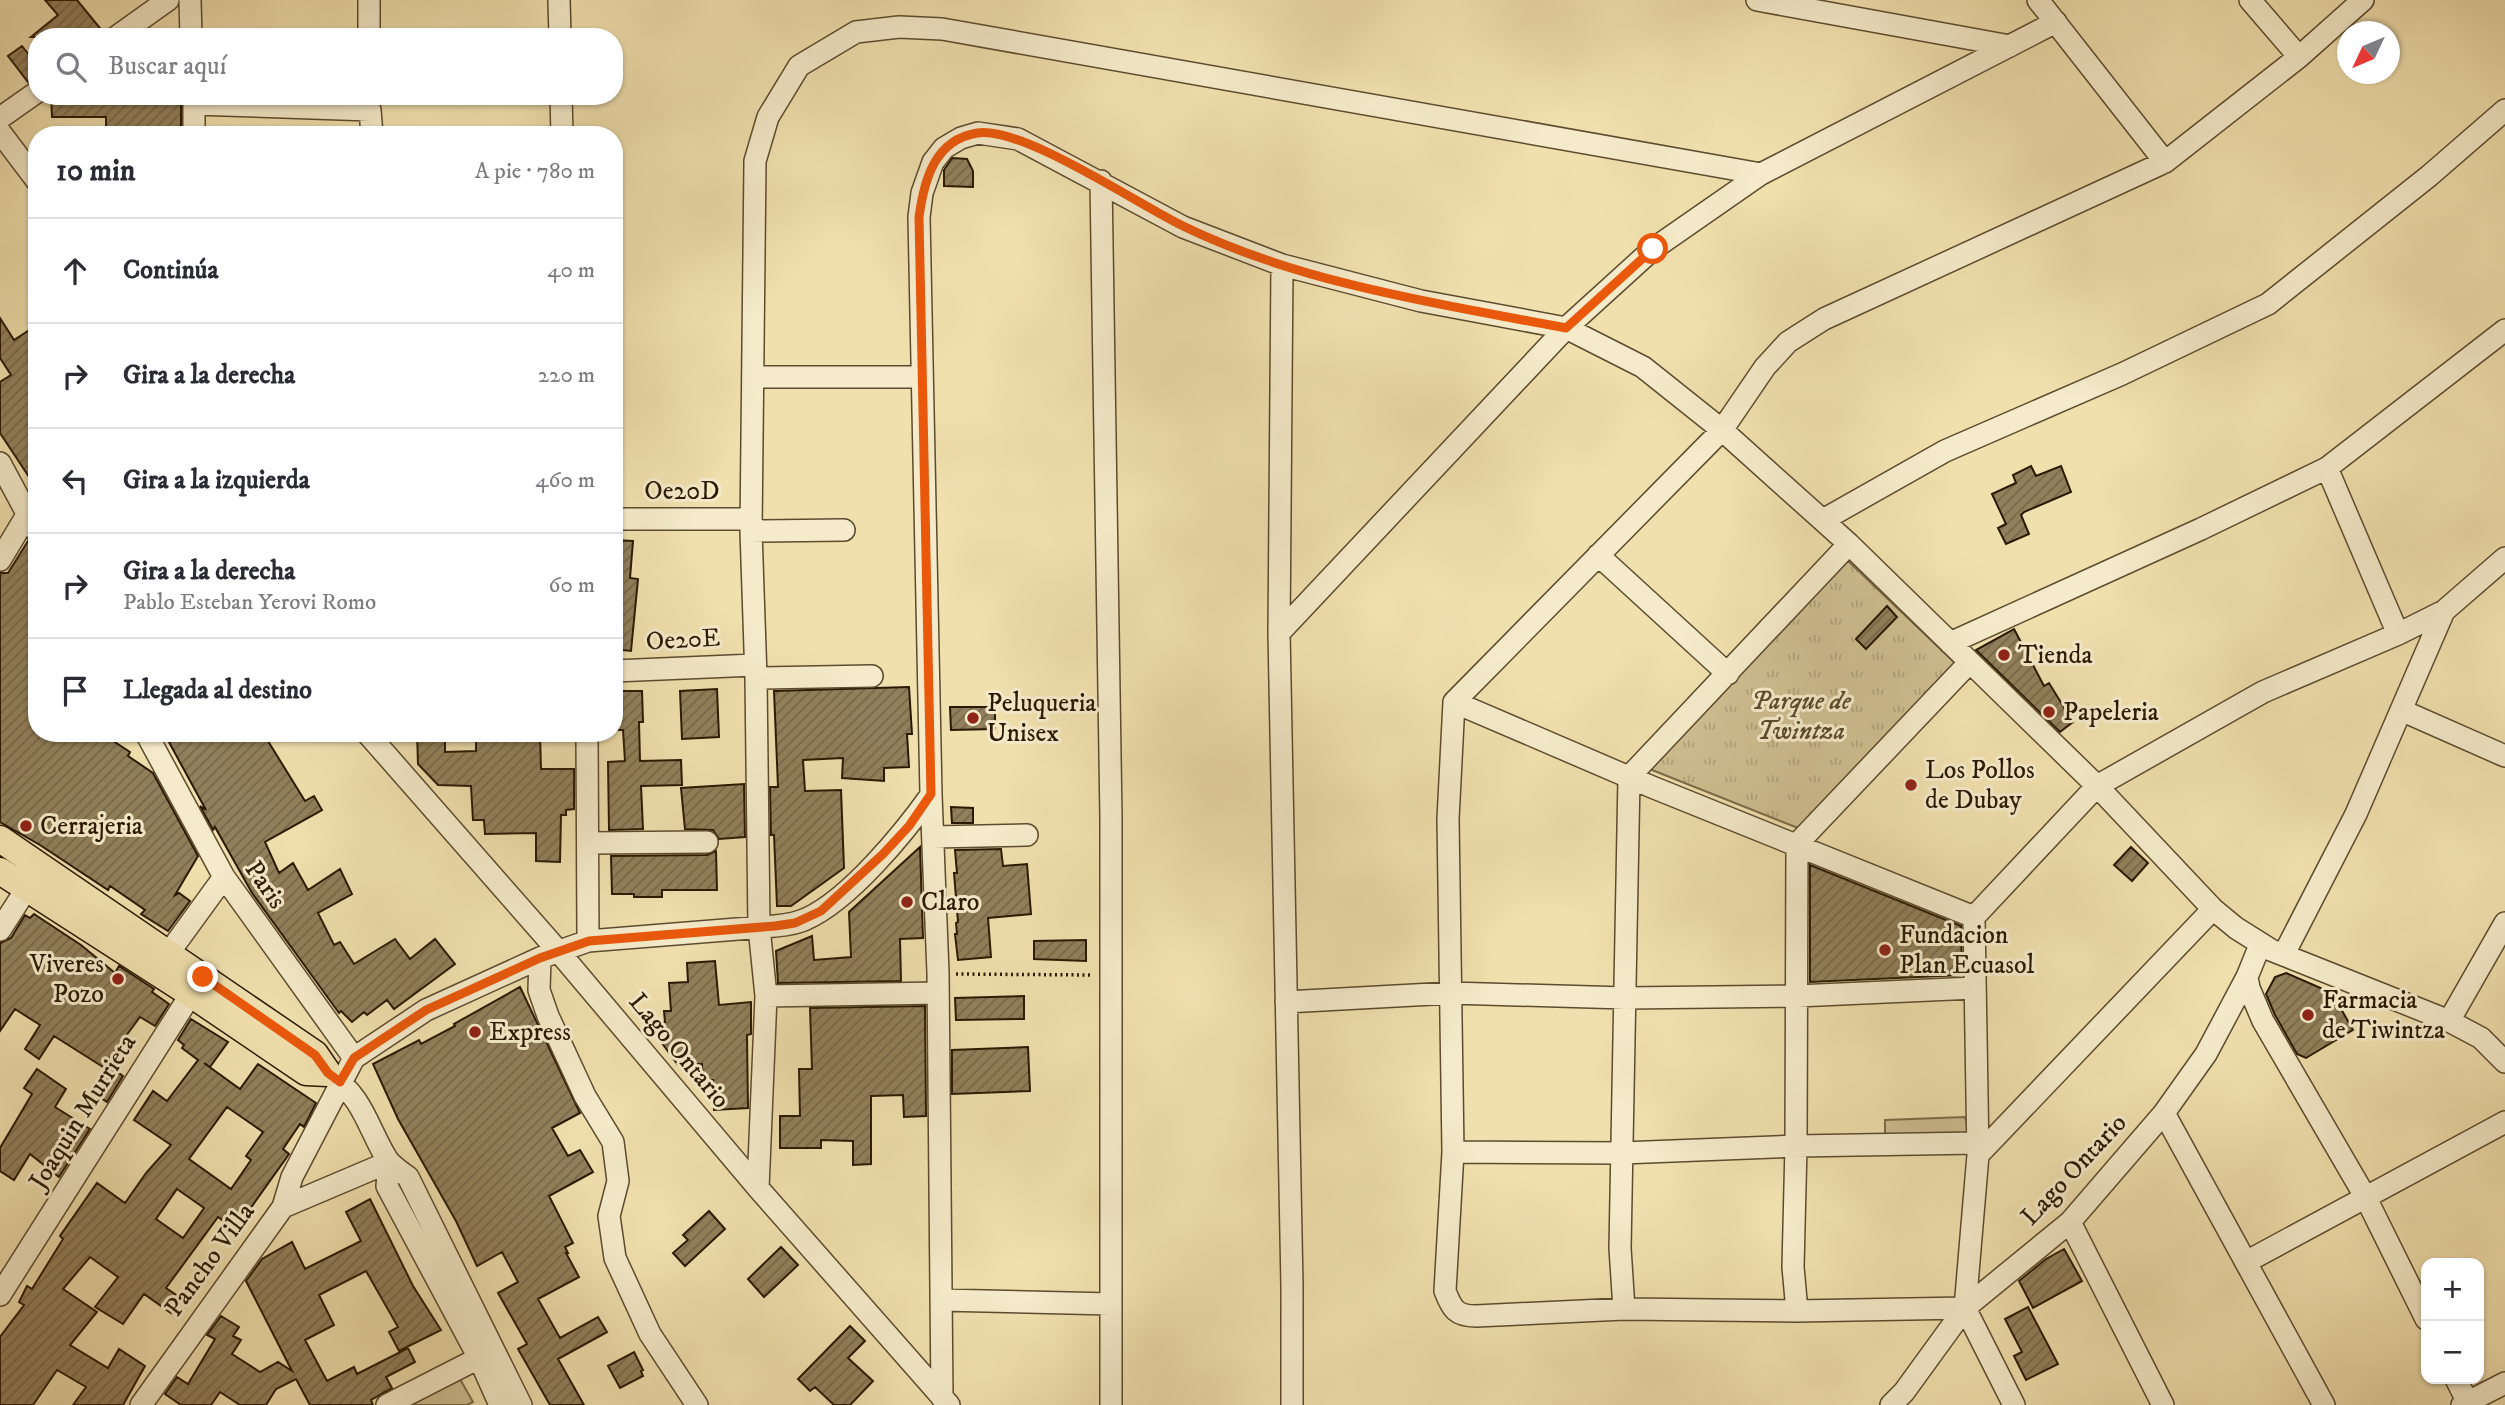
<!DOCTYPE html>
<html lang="es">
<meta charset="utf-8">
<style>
:root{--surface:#fff;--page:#f2f2f3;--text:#2b2b33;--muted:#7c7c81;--line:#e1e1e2}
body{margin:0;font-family:"IM FELL DW Pica",serif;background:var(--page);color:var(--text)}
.controls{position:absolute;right:21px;bottom:21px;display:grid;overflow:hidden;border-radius:14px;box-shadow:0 2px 5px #0004}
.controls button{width:63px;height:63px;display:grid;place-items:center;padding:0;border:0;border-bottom:2px solid var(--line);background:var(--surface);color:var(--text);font:35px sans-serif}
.compass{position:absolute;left:2337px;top:21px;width:63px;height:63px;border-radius:50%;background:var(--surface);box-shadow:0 2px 5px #0004;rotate:226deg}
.stop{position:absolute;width:21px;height:21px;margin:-16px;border:5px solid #ea580c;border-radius:50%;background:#fff}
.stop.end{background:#ea580c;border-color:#fff;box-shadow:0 2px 7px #0008}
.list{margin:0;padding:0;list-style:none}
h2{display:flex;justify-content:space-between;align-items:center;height:91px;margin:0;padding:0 28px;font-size:30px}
h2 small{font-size:23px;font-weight:400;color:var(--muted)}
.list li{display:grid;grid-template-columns:46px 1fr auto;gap:21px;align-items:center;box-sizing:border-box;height:105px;padding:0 28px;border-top:2px solid var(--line)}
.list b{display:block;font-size:26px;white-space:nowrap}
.list p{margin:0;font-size:23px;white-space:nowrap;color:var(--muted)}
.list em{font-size:23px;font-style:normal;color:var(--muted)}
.icon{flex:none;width:38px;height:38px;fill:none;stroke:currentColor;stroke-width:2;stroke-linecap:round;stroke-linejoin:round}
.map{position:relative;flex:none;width:2505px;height:1405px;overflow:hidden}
.search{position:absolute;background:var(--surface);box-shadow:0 2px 5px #0004;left:28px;top:28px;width:595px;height:77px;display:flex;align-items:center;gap:18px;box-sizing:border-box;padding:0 24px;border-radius:28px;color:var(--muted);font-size:26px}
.panel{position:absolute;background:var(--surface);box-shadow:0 2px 5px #0004;left:28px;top:126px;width:595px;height:616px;border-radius:28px}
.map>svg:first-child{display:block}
</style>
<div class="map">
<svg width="2505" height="1405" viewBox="0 0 2505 1405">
<defs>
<pattern id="park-tufts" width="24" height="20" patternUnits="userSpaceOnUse" patternTransform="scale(1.75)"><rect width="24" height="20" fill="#cebe91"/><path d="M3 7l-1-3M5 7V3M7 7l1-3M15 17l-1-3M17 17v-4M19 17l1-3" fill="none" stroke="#b1a37b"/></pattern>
<pattern id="building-hatch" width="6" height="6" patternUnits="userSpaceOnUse" patternTransform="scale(1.75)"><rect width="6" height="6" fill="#91805b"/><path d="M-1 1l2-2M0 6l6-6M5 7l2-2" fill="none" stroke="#776849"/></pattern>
</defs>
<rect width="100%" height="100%" fill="#f0e0ae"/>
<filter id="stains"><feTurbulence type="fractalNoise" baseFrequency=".00286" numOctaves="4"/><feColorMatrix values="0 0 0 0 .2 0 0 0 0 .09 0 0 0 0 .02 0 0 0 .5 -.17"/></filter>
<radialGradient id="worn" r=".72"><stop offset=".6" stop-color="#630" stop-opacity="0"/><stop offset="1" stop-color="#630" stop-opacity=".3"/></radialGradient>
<path fill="#cebe91" stroke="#7c6c4a" stroke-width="2" d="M1965,1117L1970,1136L1885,1137V1120Z
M460,1379L473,1402L467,1405H411Z"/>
<path fill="url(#park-tufts)" stroke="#7c6c4a" stroke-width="2" d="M1846,559L1955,663L1798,828L1647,768Z"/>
<path fill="url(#building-hatch)" stroke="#2a1902" stroke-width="2" fill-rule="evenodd" d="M45,0H77L104,33L103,37H31L58,15Z
M22,46L37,65V79L28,82L8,56Z
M51,96H181V135H106V117H52Z
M952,158L967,159L973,171V187L944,186V170Z
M0,318L14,340L37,325V489L0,433V382L11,375L0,358Z
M2031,466L2036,476L2061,466L2071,492L2024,512L2021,515L2029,534L2006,544L1998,528L2006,524L1992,494L2016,483L2013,475Z
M614,540L633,541L630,578L638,579L631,651L614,649Z
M28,541L37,555V733H101L130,752L128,756L153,773L198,856L175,895L179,893L190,901L168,931L141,914L145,910L110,886L108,890L40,845L0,822V573H8Z
M1887,606L1897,617L1866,649L1856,639Z
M2014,629L2044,686L2049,683L2073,722L2060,732L1976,650Z
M909,687L912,734H907L909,767L884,768V781L842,778L843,758L803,760L805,791L841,790L844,868L791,906H777L774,835H771L770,787H778L774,691Z
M717,689L719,737L682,739L680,691Z
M614,691H642L643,722H639L640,761L681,760L682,785L641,786L643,829L609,830L608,762L625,761L623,730H614Z
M950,707H995V729L951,730Z
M164,733H263L305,801L314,796L322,810L265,842L279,873L293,863L308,890L340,869L352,894L318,913L334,945L340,942L354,964L395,939L410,959L435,939L455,964L394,1009L387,1000L367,1015L364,1012L352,1022L341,1011L339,1013L252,893L215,827L213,830L200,806L206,810Z
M417,733H445V752L476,751V733H540L541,769H574V809L566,810V815H561L560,862L536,861V833L485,834L484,820H473L471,786L438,785L418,764Z
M744,784L745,837L719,839L713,830L685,829L681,788Z
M951,807L973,808V823H952Z
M920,847L923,938L900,939L901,981L778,983L776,951L812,936L814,960L851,957L849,912Z
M2131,847L2148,863L2132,881L2114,865Z
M1001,849L1003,866L1027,864L1031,914L988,918L991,957L958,960L955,934H957L956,923L958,922L954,873H957L955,850Z
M716,851L717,890H662V897H634V894H612L611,856L707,855Z
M1810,865L1961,926L1962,975L1810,982Z
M34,914L81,945L115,973L119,966L154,989L152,992L169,1004L155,1026L140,1017L103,1067L54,1036L39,1059L25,1049L40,1025L15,1009L0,1031V943L11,938L25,915L30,918Z
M1086,940V961L1034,959V941Z
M715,961L719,1005L751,1002V1034L747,1035L748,1108L714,1110L713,1080H703L702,1064L678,1065L656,1035L655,1022H665L664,1011H671L669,983L688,982L687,963Z
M2286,973L2332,993L2353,1030L2306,1058L2297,1054L2275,1015L2266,994L2275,977Z
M520,987L580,1113L552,1128L568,1156L580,1150L593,1172L549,1196L573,1243L565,1247L568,1253H566L579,1277L538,1299L560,1338L598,1317L607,1332L558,1359L584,1405H550L518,1349L527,1344L498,1293L518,1282L502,1252L477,1266L456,1221L398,1119L373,1064L419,1040L421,1044L455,1026L454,1024Z
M1024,996V1019L956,1020L955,998Z
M925,1006L926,1116L904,1117L903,1095L871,1096V1164L853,1165V1141L821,1140V1148H780V1116H800L799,1069H812L810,1008Z
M191,1019L228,1042L210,1067L204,1063L240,1089L258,1064L316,1103L304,1127L300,1124L283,1149L289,1154L287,1157L235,1230L218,1217L166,1288L181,1298L171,1313L144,1294L123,1324L95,1307L118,1277L90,1257L63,1289L97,1312L70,1345L108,1368L119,1349L145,1366L123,1405H73L86,1387L57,1370L33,1405H0V1337L24,1305L19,1302L27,1286L32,1289L63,1239L60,1236L97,1183L125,1203L146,1173L171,1145L134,1120L153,1091L167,1101L198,1060L182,1048L184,1045L178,1040ZM227,1107L263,1132L246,1156L251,1160L231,1189L189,1159ZM177,1189L204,1208L183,1238L156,1219Z
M1028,1047L1030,1091L952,1094V1050Z
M109,1066L123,1076L107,1102L91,1091Z
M37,1069L66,1089L55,1107L90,1129L59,1177L30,1154L14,1180L0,1171V1148L32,1094L24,1088Z
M370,1199L413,1286L441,1330L399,1351L389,1332L398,1327L366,1271L319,1295L334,1325L305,1340L327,1381L354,1367L357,1374L408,1348L415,1362L386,1377L392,1388L371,1400L373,1405H310L296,1379L276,1389L266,1405H240L220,1392L211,1405H181L165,1394L177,1377L188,1384L215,1339L207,1335L221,1316L239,1327L233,1336L241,1340L232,1354L260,1372L278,1362L292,1371L246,1281L262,1259L292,1242L305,1269L361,1241L346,1212Z
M709,1211L725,1229L685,1266L673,1253L688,1240L683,1235Z
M781,1247L798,1265L764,1297L748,1279Z
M2064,1249L2082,1281L2033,1308L2019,1281L2046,1259Z
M2028,1307L2058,1364L2026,1380L2014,1356L2022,1352L2005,1319Z
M850,1326L865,1341L848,1358L873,1381L850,1405H834L815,1387L810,1391L798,1379Z
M634,1352L643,1370L641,1371L643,1376L620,1388L608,1366Z"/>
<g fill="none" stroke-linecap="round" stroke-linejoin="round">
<defs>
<path id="minor" d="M190,0L191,37
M369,0V37
M559,0L560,37
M1757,0L2010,46
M2038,0L2165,162
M2250,0L2299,57
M116,37L168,0
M194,96V135
M561,96L562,135
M194,104L370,110L372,135
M0,118L37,92
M0,132L37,181
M1101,181L1111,819V1405
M1282,265L1279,633L1292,1286V1405
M753,377H922
M0,463L37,532
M2327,468L2398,634
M614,519H751
M1823,520L1945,451L2122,374L2268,304L2429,176L2505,110
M751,531L844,530
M1598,555L1728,674
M0,560L27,515
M1279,633L1566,328L1653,249L1761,174L2056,22
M1950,643L2201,529L2327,468L2505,330
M614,671L755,665
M756,678L872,676
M1454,702L1652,787L1974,917
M2403,711L2505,756
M146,733L224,877L354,1058
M367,733L559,952L758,1188L949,1405
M587,733L588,941
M931,795L938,973L942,1398
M933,837L1027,835
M588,843L707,842
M0,930L27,888
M168,954L224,877
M2284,954L2356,814L2444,611
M540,958L539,990L548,1016L585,1096L613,1142L618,1181L609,1216L615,1258L650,1334L697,1405
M2247,977L2249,988L2263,1021L2366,1198L2426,1319
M766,996L938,993
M1286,1002L1451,993L1625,998L1797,996L1974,988
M2449,1021L2505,923
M330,1074C364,1099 367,1126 387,1159C392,1166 401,1172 408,1177L521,1405
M2164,1113L2324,1405
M1453,1152L1622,1153L1796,1146L1977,1143
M1978,1155L2213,909
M389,1162L387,1186L479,1358L500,1405
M758,1188L766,996L759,927L756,678L751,531L755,161L768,117L799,66L856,32L899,27L942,29L1761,174
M283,1207L292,1177L354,1058L426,1010L540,958L588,941L775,926C785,925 796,924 806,919C849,900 904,833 931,795L919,217L922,193L933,162L944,148L961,138L978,133L1018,139L1183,227L1282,265L1421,301L1566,328L1643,367L1722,430L1849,544L2097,786L2213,909L2236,928L2271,950L2449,1021L2481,1038L2505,1062
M2070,1222L2163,1405
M2246,1262L2505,1122
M0,1295L191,994
M941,1300L1111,1304
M1965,1308L1797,1311L1624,1309L1476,1316C1456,1316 1452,1309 1445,1291L1453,1152L1448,819L1454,702L1722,430L1765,367L1788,342L1824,319L2165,162L2299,57L2363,0
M1624,1309L1620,1248L1629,777L1849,544
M1797,1311L1793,1267L1796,1146L1797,844L1969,663
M2456,1379L2469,1405
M141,1405L283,1207L389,1162
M387,1405L479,1358
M1891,1405L1904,1392L1965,1308L2070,1222L2164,1113L2206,1054L2247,977L2260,945
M2014,1405L1965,1308L1978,1155L1974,917L2097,786L2263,692L2398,634L2444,611L2505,558
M2462,1405L2505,1383"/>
<path id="major" d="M0,839L315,1054L328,1073
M0,871L191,994L306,1072L328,1073"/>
</defs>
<use href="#minor" stroke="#5c4b2d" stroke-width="24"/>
<use href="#major" stroke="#2a1902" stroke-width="29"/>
<path stroke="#2a1902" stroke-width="3.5" stroke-dasharray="2 3.5" stroke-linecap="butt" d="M956,974L1092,975"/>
<use href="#minor" stroke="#f5ebca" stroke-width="21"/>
<use href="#major" stroke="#f0e0ae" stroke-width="26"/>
</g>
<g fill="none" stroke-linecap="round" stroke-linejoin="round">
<path stroke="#ea580c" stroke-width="9" d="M203,977L315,1055L328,1073L340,1082L354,1058L426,1010L540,958L589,941L775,926L795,923L821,911L883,854L909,826L931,794L919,217C924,181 934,140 977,133C1023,126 1137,204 1183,226C1300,283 1438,304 1566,328L1653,249"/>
</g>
<g fill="#8f2418" stroke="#f5ebca" stroke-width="2.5">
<circle cx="2004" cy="655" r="7"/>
<circle cx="2049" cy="712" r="7"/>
<circle cx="973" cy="718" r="7"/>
<circle cx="1911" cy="785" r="7"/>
<circle cx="26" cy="826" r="7"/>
<circle cx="907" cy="902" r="7"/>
<circle cx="1885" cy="950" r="7"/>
<circle cx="118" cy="979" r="7"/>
<circle cx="2308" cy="1015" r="7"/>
<circle cx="475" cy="1032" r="7"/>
</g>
<g text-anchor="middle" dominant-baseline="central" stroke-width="6" stroke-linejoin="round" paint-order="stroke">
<g font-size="26" fill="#2a1902" stroke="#f5ebca">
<text x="682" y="491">Oe20D</text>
<text transform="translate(683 640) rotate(-3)">Oe20E</text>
<text transform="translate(265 885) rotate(55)">Paris</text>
<text transform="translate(679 1051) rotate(50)">Lago Ontario</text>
<text transform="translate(83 1112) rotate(-58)">Joaquin Murrieta</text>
<text transform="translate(2074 1170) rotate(-47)">Lago Ontario</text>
<text transform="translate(210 1260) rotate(-54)">Pancho Villa</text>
</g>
<g font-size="26" fill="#2a1902" stroke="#f5ebca" text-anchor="start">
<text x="2018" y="655">Tienda</text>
<text x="987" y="703">Peluqueria<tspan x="987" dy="30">Unisex</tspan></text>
<text x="2063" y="712">Papeleria</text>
<text x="1925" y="770">Los Pollos<tspan x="1925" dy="30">de Dubay</tspan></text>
<text x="40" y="826">Cerrajeria</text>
<text x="921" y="902">Claro</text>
<text x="1899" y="935">Fundacion<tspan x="1899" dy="30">Plan Ecuasol</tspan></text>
<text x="104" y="964" text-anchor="end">Viveres<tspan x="104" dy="30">Pozo</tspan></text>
<text x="2322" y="1000">Farmacia<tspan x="2322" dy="30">de Tiwintza</tspan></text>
<text x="489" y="1032">Express</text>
</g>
<g font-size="26" font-style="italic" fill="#5b4b2d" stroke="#f5ebca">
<text x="1801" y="701">Parque de<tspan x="1801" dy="30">Twintza</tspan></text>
</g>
</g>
<rect width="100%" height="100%" filter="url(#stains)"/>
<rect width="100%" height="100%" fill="url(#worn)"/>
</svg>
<div class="controls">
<button>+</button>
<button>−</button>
</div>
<svg class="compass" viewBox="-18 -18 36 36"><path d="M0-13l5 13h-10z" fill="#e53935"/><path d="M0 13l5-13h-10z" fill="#7c7c81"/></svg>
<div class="stop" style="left:1653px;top:249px"></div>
<div class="stop end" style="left:203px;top:977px"></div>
<div class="search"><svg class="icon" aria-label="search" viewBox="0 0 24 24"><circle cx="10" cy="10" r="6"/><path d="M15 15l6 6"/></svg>Buscar aquí</div>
<section class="panel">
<h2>10 min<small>A pie · 780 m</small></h2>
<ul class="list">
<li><svg class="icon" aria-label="ahead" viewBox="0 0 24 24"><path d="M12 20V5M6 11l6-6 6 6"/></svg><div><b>Continúa</b></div><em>40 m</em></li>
<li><svg class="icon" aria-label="right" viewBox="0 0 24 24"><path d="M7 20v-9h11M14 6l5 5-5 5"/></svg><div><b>Gira a la derecha</b></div><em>220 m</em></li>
<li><svg class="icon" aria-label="left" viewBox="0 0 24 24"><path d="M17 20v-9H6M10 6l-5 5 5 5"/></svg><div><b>Gira a la izquierda</b></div><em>460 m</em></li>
<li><svg class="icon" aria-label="right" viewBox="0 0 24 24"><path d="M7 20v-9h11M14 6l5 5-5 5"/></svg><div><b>Gira a la derecha</b><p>Pablo Esteban Yerovi Romo</p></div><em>60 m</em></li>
<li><svg class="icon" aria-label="arrive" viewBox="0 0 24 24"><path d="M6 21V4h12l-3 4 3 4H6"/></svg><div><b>Llegada al destino</b></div></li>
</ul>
</section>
</div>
